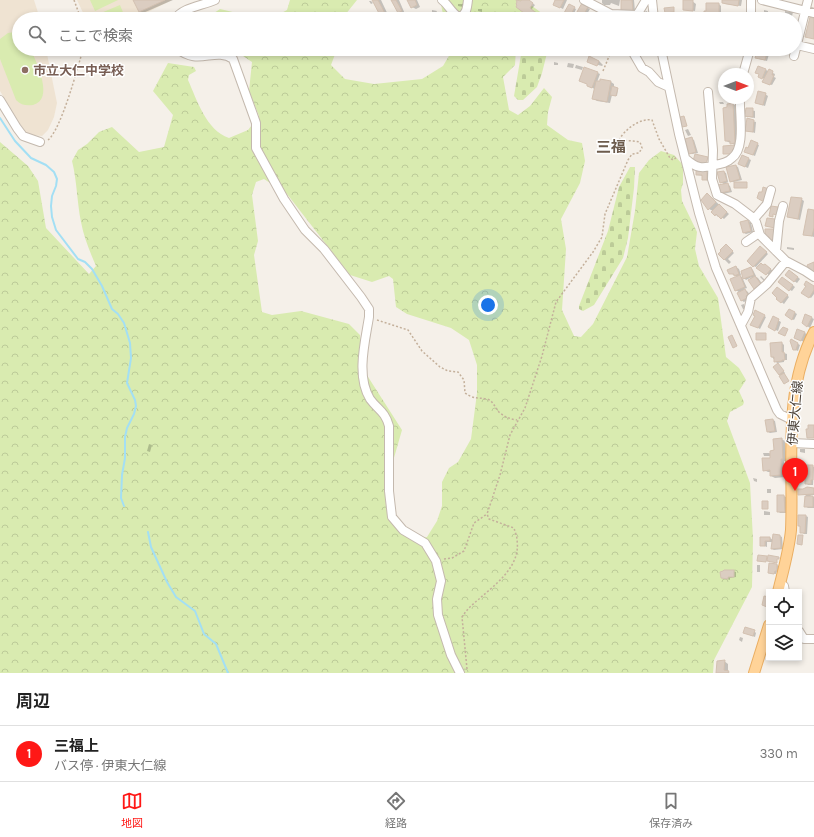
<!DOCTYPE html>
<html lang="ja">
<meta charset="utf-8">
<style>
:root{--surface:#fff;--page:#f6f6f6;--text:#222;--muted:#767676;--line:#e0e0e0;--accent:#ff1816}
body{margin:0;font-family:Karla,"Noto Sans JP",sans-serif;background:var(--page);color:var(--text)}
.controls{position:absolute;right:12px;bottom:12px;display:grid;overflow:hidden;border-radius:0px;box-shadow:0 2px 6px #0003}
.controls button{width:36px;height:36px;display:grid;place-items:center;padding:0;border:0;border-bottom:1px solid var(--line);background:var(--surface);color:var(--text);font:20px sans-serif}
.compass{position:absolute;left:718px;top:68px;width:36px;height:36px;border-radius:50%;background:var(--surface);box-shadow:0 2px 6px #0003;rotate:90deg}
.you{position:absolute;left:488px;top:305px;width:14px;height:14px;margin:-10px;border:3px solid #fff;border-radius:50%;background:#1a73e8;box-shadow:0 0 0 6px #1a73e833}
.badge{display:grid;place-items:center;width:26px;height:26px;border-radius:50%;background:var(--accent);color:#fff;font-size:13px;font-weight:700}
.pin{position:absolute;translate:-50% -33px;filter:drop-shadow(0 1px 2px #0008)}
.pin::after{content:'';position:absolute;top:21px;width:14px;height:12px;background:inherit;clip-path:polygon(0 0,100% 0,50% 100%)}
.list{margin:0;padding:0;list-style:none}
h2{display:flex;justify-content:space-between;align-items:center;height:52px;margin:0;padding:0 16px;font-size:17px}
h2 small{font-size:13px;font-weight:400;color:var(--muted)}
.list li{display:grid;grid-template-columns:26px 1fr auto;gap:12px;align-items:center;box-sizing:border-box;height:56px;padding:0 16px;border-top:1px solid var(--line)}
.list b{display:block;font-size:15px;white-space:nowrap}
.list p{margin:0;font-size:13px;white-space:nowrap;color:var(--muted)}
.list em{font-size:13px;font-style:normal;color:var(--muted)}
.icon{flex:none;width:22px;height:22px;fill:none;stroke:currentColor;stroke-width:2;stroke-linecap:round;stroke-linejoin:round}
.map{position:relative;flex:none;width:814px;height:673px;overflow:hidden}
.search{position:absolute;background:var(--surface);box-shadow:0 2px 6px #0003;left:12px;right:12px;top:12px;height:44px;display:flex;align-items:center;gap:10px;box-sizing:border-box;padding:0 14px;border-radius:22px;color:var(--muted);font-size:15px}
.sheet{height:108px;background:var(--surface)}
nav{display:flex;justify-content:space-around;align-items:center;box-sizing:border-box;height:56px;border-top:1px solid var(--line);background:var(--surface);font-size:11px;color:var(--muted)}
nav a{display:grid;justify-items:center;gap:2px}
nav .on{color:var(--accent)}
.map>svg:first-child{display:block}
</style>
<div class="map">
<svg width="814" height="673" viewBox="0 0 814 673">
<defs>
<pattern id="forest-crowns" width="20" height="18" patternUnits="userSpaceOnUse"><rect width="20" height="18" fill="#d9ebb0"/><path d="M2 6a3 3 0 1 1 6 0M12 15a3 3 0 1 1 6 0" fill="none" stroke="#bccb98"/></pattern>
<pattern id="cemetery-stones" width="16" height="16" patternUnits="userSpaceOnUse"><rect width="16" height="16" fill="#d9ebb0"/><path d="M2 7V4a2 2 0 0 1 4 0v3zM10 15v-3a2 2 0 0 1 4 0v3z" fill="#bccb98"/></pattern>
</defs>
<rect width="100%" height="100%" fill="#f5f0e9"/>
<path fill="#efe3d2" d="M0,0H34L40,19H19V49H46L57,103L54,117L48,130L42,136L30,135L25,132L0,91Z
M77,0H172L146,13L145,19H86Z"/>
<path fill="#d9ebb0" d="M90,0H118L95,11Z
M120,5L125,17L120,19H97L96,15Z
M15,32L19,33V49H31C36,63 55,99 33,105C26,106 21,105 16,100L0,59V39L8,33Z"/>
<path fill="url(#forest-crowns)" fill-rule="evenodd" d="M290,0H357L345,15L344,19H270L287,10Z
M440,0H524L547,17L559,19H444Z
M220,9L262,19H212L211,15Z
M228,49H337L331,65L345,79L374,84L422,79L443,66L453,49H516L515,65L503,77L509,110L518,115L530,106L544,88L552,97L548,112L547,125L568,140L582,143L585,161L580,183L561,219L566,249L562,310L574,336L581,337L593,324L627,257L635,211L639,173L649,160L661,151L674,155L683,165V183L681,190L682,201L697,232L695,249L699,266L718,298L726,357L739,368L746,380L739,391L744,402L743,405L730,412L727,421L750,483L753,539L752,587L714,660L713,673H0V142L28,166L38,181L46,228L89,274L96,266C90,252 84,238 81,222C77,202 77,181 72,161L78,150L87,144L99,132L112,127L139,152L164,147L173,115L153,91L168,63L194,67L196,71L189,75L188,80C197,100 206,130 229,138L248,130L259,116L249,91L252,62L240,54ZM264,179L287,194L350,275L372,282L389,276L393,279L396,307L407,314L451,328L469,340L477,365V393L471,439L458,462L449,468L442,482V506L437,521L427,537L419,539L401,532L386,507L385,489L402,430L363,369L360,335L349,324L301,311L272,315L262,312L254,255L258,241L252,195L256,182Z"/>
<path fill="url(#cemetery-stones)" d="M522,49H536L547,53L542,73L537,87L523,100H518L514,96Z
M630,167H635L634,188L628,238L623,258L594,305L583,311L579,309V306L608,231L619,187Z"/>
<path fill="#0003" d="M134,0H173L143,13L139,11Z
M374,0H381L390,19H383Z
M392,0H399L405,14L403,15L399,13Z
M409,0H417L420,7L416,9L412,7Z
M517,0L521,2L523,0H528L535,5L531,10L537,14L533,18L526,14Z
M556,0H567L563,9L557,6Z
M602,0H620L619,6L611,3L610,5H604L602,3Z
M622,0H634L635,11H624Z
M723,0H742L741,6L725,4Z
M369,1H371L373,3L371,4Z
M692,1L696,4L695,11L684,9Z
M458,4H463V7L458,6Z
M719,4L721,6V16L707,17L705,16Z
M569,5L576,9L573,16L566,13Z
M582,5L590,9L584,19H574Z
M478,9H482V12L478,11Z
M432,10L437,11L436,13L432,12Z
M764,10L768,11V13L764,12Z
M647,11L649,19H646L644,12Z
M785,11L793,12L792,16L785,14Z
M480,15L484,18L483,19L479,16Z
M690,15L695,17V19L689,17Z
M765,16L773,18L775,19H764Z
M648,49H657L658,53L648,55L646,54Z
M759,49H765L770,51L767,61L759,59L757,53Z
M637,50H638L641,56H639Z
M599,61L603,65L602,66L591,63Z
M554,62L558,63V65H554Z
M568,63L574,64L573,68L567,67Z
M576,65L583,67L582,70L575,68Z
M766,70L775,74L774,77L776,78L772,85L766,83L765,79L762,78L760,74Z
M598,73L600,74L597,82H611L614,84V88L618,89L617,96L612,95L610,103L597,101L593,98L595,89L590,87Z
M765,94L768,96L765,106L759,104Z
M719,102H723L724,104H720Z
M733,104L737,106L739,145H735L726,141Z
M747,109L755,111V118L744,116L746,115Z
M748,120L756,122L755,133L746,130Z
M688,129L691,135L688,136L685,130Z
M692,139L694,140L698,153L692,154L690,153Z
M757,144L759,145L755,156L748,153V149Z
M743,156L751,160L748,168L741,165Z
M736,166L738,167L742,180L733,182L731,181Z
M706,172L709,173V181L703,179V176L697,175Z
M724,172L726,173L728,182L726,183L730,186L732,192L723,194L721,192L725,185L721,182Z
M710,196L729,214L724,219L719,215L718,217L716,215L712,212L713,211L709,209Z
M801,199L804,201L800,220L789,217Z
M814,211V237L804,234Z
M748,221L751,223L753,232L746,234L744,233Z
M726,245L734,253L728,259L731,262L729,264L724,259Z
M787,247L794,248V250L787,249Z
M763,249L768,254L756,267L753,266Z
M764,266H767L773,271L769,275L758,268Z
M736,267L739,269L741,275L739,276L742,277L747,288L744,289L748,292L750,296L749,299L744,302L741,300L740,293L736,290L738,277L730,273Z
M751,268L753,270L756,276H755L758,278L763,285L757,290L749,280L752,277L746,280L744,278Z
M792,272L800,279L797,283L786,275Z
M761,276L765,280L764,281L760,277Z
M784,279L795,287L792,291L790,290Z
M807,286L814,287V294L811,298L803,293Z
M780,289L789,297L784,304L778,299Z
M744,304L745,309H743L741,305Z
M790,310L797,314L794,320L790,318Z
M756,311L766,317L760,329L751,324L756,316Z
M806,315L814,319L810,328L803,323Z
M774,318L781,322L778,331L769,327Z
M798,330L807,334L804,342L798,339Z
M791,340L800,345L798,351L793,349Z
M782,343L784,345V353L787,354V360H784V362L777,363L772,357Z
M778,364L785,373L784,374L789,381L785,383L782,376L779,374Z
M773,420L775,421L777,432L770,433L768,432Z
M781,439L785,441L786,461H784L785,477L775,478L771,476V472H768L764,470L771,459V456H764L763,453H769L771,454L775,451Z
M149,444L152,445L150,452L147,451Z
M800,449H805V453L800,452Z
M812,466L814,467L813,485H808L806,483Z
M753,478L757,479V482L754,481Z
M814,488V495H810L814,497V508H808L805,506L806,495L799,494Z
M767,489H771V493H767Z
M784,496L786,497L787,513H780L778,511Z
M764,511L770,512V515H764Z
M806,516L808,517L807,534H804L801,532V527L799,526Z
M780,536L782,537L783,549L774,550L772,549L773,542H767V547L761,545V538H770L773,540Z
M757,565H760V572H757Z
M777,565L779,566V572L777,571L776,574L769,573Z
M733,571L736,572V577L730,578V580L722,577Z
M754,631L756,633L755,637L747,634Z
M740,637L743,638L742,642L739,640Z
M724,661L728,664V672L730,673H717Z"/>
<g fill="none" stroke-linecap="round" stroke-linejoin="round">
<path stroke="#a3dff4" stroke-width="2" d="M0,118L15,141L31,158L46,165L54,172L57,179L56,186L52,196L51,206L52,217L56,230L78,259L85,262L92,269L102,286L112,309L118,314L124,323L130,343L131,358L127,383L135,400L136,406L134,414L127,428L125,437V458L122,475L121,498L124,506
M148,532L151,547L167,582L176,597L195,611L204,634L216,644L228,673"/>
</g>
<path fill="#dbcdc1" stroke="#d3c1b1" d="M133,0H165L139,12Z
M372,0H378L388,19H382Z
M391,0H396L402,11L398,13Z
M407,0H415L417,5L411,8Z
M516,0L521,1V0H529L533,3L530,8L535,12L531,18L525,15L524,13L516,7L517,5L516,4L517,2Z
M555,0H564L560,8L553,5Z
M621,0H632L633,11H621Z
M683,0H693V11L683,10Z
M722,0H739L738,6L722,3Z
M582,3L588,7L581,19H573Z
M706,3H719V15L704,16V11H706Z
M569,4L575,7L570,16L564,13Z
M674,7V12L665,13L664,8Z
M810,17L814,18V39L805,37Z
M644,49H656V52L645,54Z
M757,49H768L765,60L755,58L756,55L753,54V51L756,52Z
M589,56L599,61L597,66L587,62Z
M758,66L766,69L762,79L758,77L759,74L755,73Z
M584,67L598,72L592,88L587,86V84L579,81Z
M769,69L773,71L772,75H774L770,85L762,82Z
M600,79L611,81L607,102L592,99L596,81H600Z
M612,86L618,88L616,96L610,95Z
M758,91L766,93L763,105L755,103Z
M733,103L735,143L730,144V141H725L723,108L727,107V104Z
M746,108H753V117L743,116V114H745Z
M684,116L687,126L682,127L680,117Z
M747,118L754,120L753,132L745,131Z
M692,137L696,152L689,154L685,139Z
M751,140L758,143L753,155L744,152L746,147L748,148Z
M735,145V149H733V154H723V146Z
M695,154L708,157L706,164L693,161Z
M742,155L749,158L745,167L738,164Z
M736,165L740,179L730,182L726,167Z
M696,171H707V180H702V175H696Z
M724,171L727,181L720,183L717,172Z
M734,182H747V188H734Z
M728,183L730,191L720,193L718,185Z
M763,187L769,189L764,202L757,198L759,192H762Z
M707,193L716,202L708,210L701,200Z
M791,197L802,198L798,219L787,217Z
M719,204L727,212L721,219L716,214L715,216L711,212Z
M771,206L778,207L777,215L773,214V217L769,216Z
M808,209L814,210V228L812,236L803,235Z
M767,218L775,219V228L765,226Z
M748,220L751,231L743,233L740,222Z
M765,229H775L774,240H769V237L765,236Z
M726,244L733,251L724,260L718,254L721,251L720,250Z
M760,246L767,252L753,267L747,261Z
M814,262V273H811L807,265Z
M761,263L763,265L765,264L771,269L766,275L756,268Z
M736,266L739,274L734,276V274H729L727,270Z
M751,267L754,275L743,279L741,271Z
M789,270L798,277L794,282L785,275Z
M740,275L745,287L735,291L730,279Z
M755,276L761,284L754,289L748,280Z
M782,277L793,285L789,291L778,282Z
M806,281L814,286V290L809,298L801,293L806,286L804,285Z
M777,287L788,295L781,303L776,299L777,298L772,293Z
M745,289L748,295L746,296L747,298L741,301L737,293Z
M789,309L795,312L792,320L785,315Z
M755,310L765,315L758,328L750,325L755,316L753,315Z
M805,314L812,317L807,327L802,323Z
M773,316L779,319L775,331L768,327Z
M783,327L788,329L785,336L778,333Z
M797,329L805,332L801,341L794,338Z
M756,333H766V340H756Z
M732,335L737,346L733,348L728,337Z
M791,339L798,343L796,350H793L790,341Z
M782,342V352H784L785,360H782V361L774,362V357H771L770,343Z
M778,363L784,371L779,375L773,367Z
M784,373L789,381L784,384L779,376Z
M773,419L775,431L767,432L765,420Z
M808,425H814V438H807L806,429H808Z
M782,438L783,459H781V475L770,476V470L763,471L762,458H770V451L774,450L773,439Z
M805,465H813V480H811V484H805Z
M807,487L814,488V494L798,495V489H803Z
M777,495H784L785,512H777Z
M805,496H813V507H804Z
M762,501H768V509H762Z
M798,515H806L805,533H800V526H798Z
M773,534L780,535L781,548L771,549Z
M798,535H803L802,545L797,544Z
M760,537H770V541H765V546H760Z
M758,555L767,556L766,562L757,561Z
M768,555L779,557V559H777V563L767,561Z
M769,563L777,564V571H775L774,574L768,573Z
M724,570H734V577H728V579L721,578L720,572L723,571Z
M764,596L769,597L767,607L762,605Z
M745,627L755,630L753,636L743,633Z
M725,660L724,670L729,671L728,673H716L717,661Z"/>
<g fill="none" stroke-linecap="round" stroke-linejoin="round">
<defs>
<path id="minor" d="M442,0C449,5 451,13 459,17C467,15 467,7 468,0
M584,0L611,14L637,15L646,0
M652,0L654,19
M762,0L814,13
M175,19C183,7 202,6 215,0
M751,19V0
M797,45L814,49
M178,49C198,66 215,47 233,59L256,123V148L284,199L305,230L324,249L361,297L369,309V317C365,342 356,376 370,399C378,410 385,411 389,426V491L392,517L403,530L425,543L436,561L441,581L437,599L438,615L451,655L460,673
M631,49L642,68L649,72L658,82L669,87
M661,49L679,134L699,213L716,268L777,410L780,414L792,420
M794,56L808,0
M743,74L750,49
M708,92L713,150L712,179L717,195L735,204L752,217L756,222L760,235L786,261L805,271L814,277
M0,100L17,128L23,136L40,142
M686,159C696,168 702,169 715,165C721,164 727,163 732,158C746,148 739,114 740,98
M754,219L767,204L771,190
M746,242L759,233
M776,251L779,221L783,206
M741,325L748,312L751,298L767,284L786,261
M792,443L814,444
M780,583L784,586L785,592
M799,631L804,639H814"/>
<path id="major" d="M778,592C783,571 789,551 791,530C794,464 782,393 814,332
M754,673L769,625"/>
</defs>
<use href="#minor" stroke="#c4b9ae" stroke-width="10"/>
<use href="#major" stroke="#eaae62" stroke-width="12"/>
<path stroke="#c4b09b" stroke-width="1.5" stroke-dasharray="2 2" stroke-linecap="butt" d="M74,0L81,19
M603,71L612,49
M48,140C61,130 78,67 83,49
M377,320L408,330L422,351L440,367L448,371L458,372L464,380L465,393C475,400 477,397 487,399C494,401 495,409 500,413C505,417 510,419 517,420
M444,559L452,558L464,551L474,523L487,514
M467,669L462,617C467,609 473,604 479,599C496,584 521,566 517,540C517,536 515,532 514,528L489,519L487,514L500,475L510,435L525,408L542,356L556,302L593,252L602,237L605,214L628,160L632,154L639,153L642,148L640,142L633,141L619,140C625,129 640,118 652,120L659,139L670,158L673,160L677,157"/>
<use href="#minor" stroke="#fff" stroke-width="8"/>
<use href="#major" stroke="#ffd398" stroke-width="10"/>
</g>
<circle fill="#8d6e63" stroke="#fff" stroke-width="1.5" cx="25" cy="70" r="4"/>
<g text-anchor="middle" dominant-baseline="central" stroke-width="3" stroke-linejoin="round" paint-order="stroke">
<g font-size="13" font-weight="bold" fill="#785e54" stroke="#fff" text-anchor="start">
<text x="33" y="70">市立大仁中学校</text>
</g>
<g font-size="13" fill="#4a4037" stroke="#fff">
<text transform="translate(795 413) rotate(-85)">伊東大仁線</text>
</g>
<g font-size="15" font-weight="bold" fill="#6d5c4d" stroke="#fff">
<text x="611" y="147">三福</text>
</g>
</g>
</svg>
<div class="controls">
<button><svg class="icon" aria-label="locate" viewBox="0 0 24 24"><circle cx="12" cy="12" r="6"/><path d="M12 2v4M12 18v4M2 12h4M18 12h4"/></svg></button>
<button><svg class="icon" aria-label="layers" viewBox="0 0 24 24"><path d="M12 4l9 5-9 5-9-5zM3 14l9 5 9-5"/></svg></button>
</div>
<svg class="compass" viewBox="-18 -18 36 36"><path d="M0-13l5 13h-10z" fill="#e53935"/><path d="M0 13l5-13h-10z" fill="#767676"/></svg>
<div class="you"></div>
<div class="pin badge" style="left:795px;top:491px">1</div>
<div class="search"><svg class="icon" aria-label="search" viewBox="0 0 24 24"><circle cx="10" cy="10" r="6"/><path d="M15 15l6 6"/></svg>ここで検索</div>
</div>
<section class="sheet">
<h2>周辺<small></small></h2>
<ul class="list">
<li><span class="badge">1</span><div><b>三福上</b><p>バス停 · 伊東大仁線</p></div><em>330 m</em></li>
</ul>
</section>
<nav>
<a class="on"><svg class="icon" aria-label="map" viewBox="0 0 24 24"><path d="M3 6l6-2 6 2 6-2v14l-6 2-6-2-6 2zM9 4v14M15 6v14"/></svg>地図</a>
<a><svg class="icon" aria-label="directions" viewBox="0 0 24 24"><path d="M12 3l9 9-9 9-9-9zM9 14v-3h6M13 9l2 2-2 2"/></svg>経路</a>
<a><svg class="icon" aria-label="saved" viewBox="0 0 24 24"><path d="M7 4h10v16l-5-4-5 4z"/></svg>保存済み</a>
</nav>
